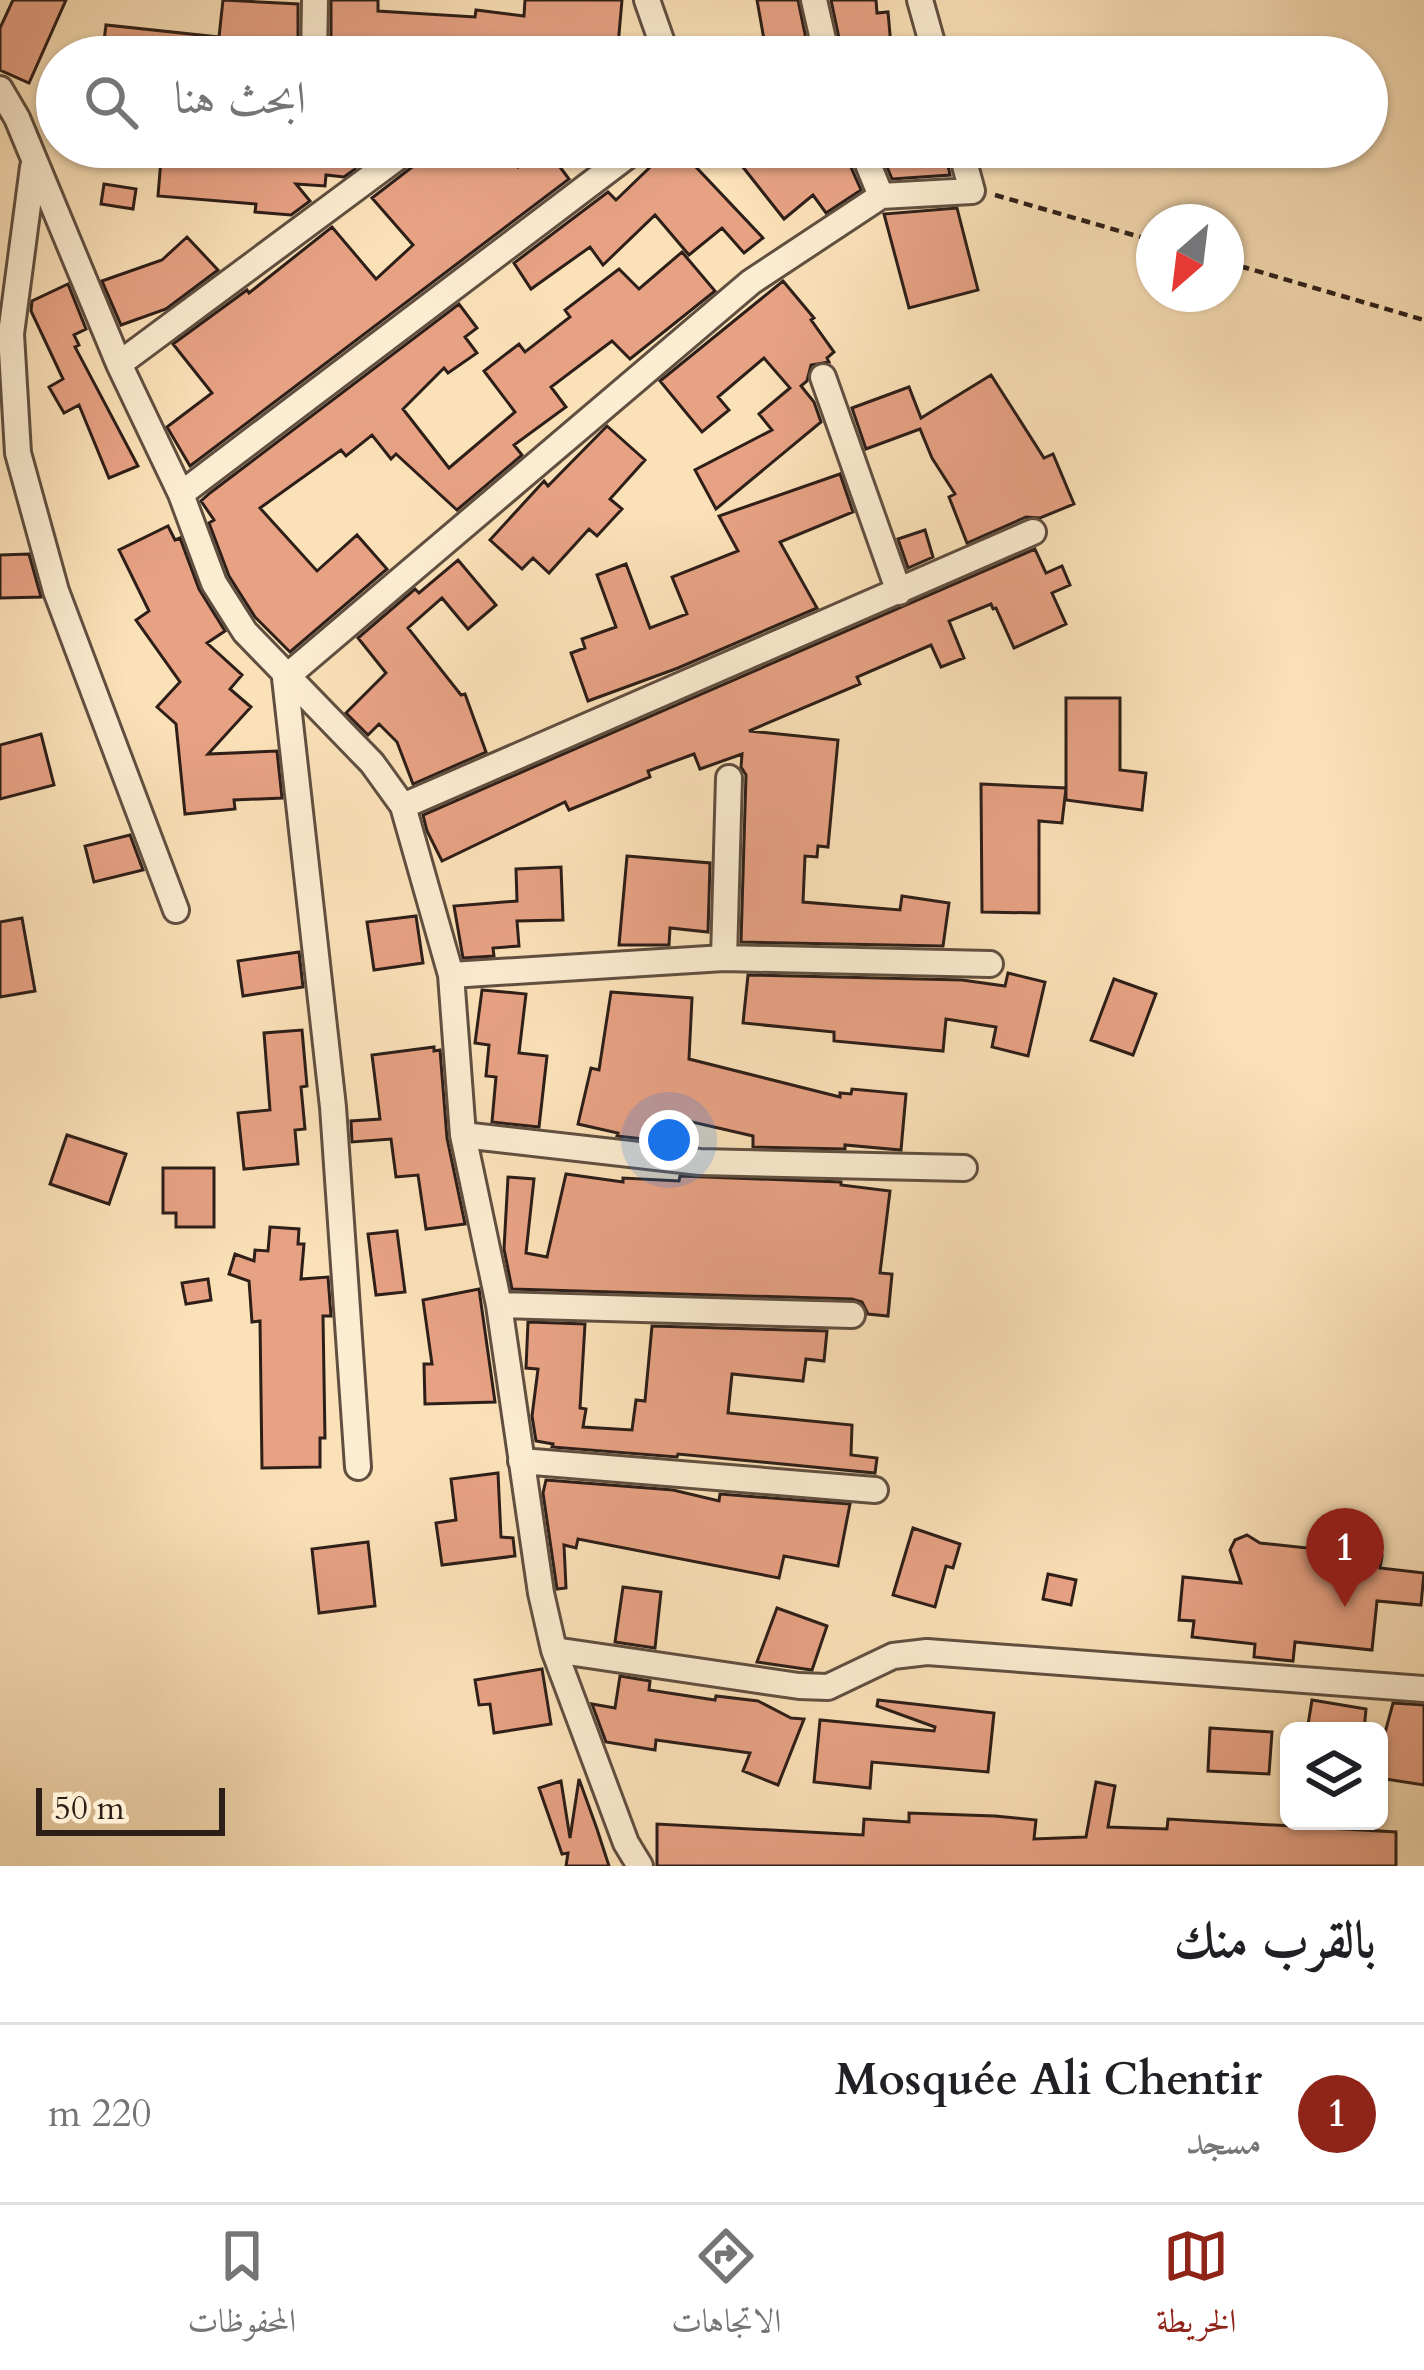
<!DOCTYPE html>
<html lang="ar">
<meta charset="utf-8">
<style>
:root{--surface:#fff;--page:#f2f2f2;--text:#202124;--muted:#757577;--line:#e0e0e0;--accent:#8f2418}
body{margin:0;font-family:Cardo,Amiri,serif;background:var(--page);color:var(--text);direction:rtl}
.controls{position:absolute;right:36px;bottom:36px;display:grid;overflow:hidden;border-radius:18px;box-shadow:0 3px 9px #0004}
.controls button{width:108px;height:108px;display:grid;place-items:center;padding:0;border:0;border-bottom:3px solid var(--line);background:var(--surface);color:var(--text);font:60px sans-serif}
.compass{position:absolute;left:1136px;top:204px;width:108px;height:108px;border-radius:50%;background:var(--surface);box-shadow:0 3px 9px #0004;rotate:208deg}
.scale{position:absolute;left:36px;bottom:30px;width:189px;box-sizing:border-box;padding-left:12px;border:6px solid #2d1e18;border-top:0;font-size:33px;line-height:42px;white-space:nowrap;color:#2d1e18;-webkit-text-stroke:9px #fcecd1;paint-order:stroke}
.you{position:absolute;left:669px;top:1140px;width:42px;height:42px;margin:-30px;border:9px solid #fff;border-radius:50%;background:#1a73e8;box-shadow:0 0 0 18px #1a73e833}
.badge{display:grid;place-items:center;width:78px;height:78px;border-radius:50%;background:var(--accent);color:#fff;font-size:39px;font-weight:700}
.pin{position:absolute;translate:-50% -99px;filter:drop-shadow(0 3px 6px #0008)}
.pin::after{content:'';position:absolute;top:63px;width:42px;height:36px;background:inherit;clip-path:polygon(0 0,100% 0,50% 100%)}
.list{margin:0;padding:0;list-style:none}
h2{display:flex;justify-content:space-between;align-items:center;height:156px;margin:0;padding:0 48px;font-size:51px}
h2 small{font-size:39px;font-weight:400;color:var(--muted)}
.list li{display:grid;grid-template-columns:78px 1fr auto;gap:36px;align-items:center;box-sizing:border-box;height:180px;padding:0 48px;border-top:3px solid var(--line)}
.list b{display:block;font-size:45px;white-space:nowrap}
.list p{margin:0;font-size:39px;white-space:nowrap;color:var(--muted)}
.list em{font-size:39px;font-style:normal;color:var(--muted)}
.icon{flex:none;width:66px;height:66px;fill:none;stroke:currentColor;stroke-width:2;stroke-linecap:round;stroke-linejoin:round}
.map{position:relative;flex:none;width:1424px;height:1866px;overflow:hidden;direction:ltr}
.search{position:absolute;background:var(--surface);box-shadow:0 3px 9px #0004;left:36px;right:36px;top:36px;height:132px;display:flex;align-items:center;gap:30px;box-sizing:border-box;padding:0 42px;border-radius:66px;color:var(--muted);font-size:45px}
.sheet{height:336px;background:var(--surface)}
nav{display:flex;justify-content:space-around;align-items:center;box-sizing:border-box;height:168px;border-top:3px solid var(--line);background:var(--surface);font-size:33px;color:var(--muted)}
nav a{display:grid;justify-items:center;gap:6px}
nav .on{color:var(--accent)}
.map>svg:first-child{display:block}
</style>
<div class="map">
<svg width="1424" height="1866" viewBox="0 0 1424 1866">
<rect width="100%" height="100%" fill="#fbe1b8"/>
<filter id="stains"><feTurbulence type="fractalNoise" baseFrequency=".00167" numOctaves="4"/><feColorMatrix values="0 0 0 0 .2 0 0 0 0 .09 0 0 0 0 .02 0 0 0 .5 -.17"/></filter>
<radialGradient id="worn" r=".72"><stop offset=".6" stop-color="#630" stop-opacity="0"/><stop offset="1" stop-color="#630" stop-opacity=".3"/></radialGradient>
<path fill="#e7a284" stroke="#2d1e18" stroke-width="3" d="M13,0H66L29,83L0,70V28Z
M223,0L298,4V57H102L106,25L219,37Z
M331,0H378V11L475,17L476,10L524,16L525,0H622L617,57H331Z
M757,0H798L806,39L765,45Z
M831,0H876L877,13L888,12L892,57H843Z
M162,147L260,153L261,147H356L355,169L344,177L326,175L325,186L296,184L310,201L291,215L255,212L256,204L158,196Z
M430,147H501L518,167L545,147L569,179L190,466L167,427L212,393L173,344L247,290L249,293L332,227L376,279L413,245L372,198L420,161Z
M671,147H677L763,238L744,253L722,228L689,255L655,215L603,265L590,247L531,289L514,263L608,192L616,200Z
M727,147H842L861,190L826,213L813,195L784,219Z
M897,147H944L950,175L892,179L883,157L898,152Z
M104,184L136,189L133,209L101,204Z
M957,208L978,290L909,308L884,214Z
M187,237L218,270L166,309L121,325L102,281L162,260Z
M682,252L715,291L630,359L612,341L551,387L566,407L514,445L522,455L457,510L396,454L391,459L372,435L346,456L341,450L260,508L317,571L357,535L387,569L290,652L255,617L229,576L209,523L214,520L201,501L210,493L459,304L477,328L465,337L477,353L448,373L444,368L403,409L449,468L515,412L484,371L519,344L525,352L570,317L565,310L619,269L639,289Z
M783,281L814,318L811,320L834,352L827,358L829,362L811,365L807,381L801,386L814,402L821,422L716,509L695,470L772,430L759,414L790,388L764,358L718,397L729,410L702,432L660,381Z
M68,284L86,329L74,335L79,345L75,347L138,466L109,478L79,405L64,413L49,387L63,379L31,311L32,301Z
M991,375L1044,458L1053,454L1074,504L1040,518L1026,517L967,543L949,497L955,494L932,458L920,429L866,449L852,408L909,387L921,418Z
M607,426L645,460L610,499L622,509L597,536L589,529L549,573L533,558L522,569L490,540L544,481L548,486Z
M840,474L853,512L780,542L817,608L678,668L588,701L571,653L585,648L582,639L616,627L597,575L626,564L650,628L687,614L672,577L738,551L719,516Z
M168,526L175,540L180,538L199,589L225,631L207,643L242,675L230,689L251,707L208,754L277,751L282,798L234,800L235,809L185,814L176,724L157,707L180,682L136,620L149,611L119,550Z
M925,530L933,557L908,568L898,539Z
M1035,549L1046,573L1062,566L1070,585L1052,593L1066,624L1014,648L996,608L993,609L991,604L949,621L964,658L941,667L931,645L857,677L860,684L749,731L838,740L828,847L818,846L817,857L805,856L803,902L900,910L902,896L949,903L943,946L741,942L746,775L741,767L742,754L700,769L694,754L648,771L650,777L569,810L565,802L442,861L427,831L423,815Z
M29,554L41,597L0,598V555Z
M458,560L496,605L468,629L442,598L408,628L461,695L465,694L486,752L413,784L397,742L379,724L368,735L346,713L386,673L358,638L415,589L419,593Z
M1066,698H1120V770L1146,773L1142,810L1066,800Z
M41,734L54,785L0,799V745Z
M981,784L1066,788L1062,823L1039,821V913L982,912Z
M130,835L143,870L94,882L85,846Z
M627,856L710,863L708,932L670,928L669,945H619Z
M561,867L563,920L517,921L519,946L493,948L494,956L463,958L454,906L517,901L516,869Z
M416,916L423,963L374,970L367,922Z
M22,918L35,991L0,997V922Z
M299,952L303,987L243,996L238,961Z
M1008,973L1045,982L1028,1056L992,1047L996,1027L946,1019L943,1051L834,1041V1032L743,1023L748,975L962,980L1005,986Z
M1114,979L1156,994L1133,1055L1091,1040Z
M482,990L526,994L519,1053L547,1056L539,1127L492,1122L496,1077L486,1076L489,1045L475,1043Z
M611,992L692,998L689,1059L840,1097V1093L851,1094L852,1089L906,1094L901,1150L845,1145V1149L753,1147V1136L675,1118L670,1142L617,1136L618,1133L578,1124L591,1068L599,1070Z
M302,1030L307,1086L301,1087L305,1129L295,1130L298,1164L244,1169L238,1113L270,1110L264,1033Z
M434,1047V1051L440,1050L447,1138L465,1224L426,1229L418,1175L396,1177L391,1139L352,1142L351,1121L380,1119L372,1055Z
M67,1135L126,1154L109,1204L50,1184Z
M163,1168H214V1227H176V1213H163Z
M566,1174L623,1182V1178L679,1181L680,1176L841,1182V1185L890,1191L880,1273L892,1274L888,1316L868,1314L862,1302L852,1299L512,1289L504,1249L508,1177L534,1179L526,1253L547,1257Z
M270,1227L299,1229L298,1244H304L301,1279L328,1277L331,1316H323L325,1438H320V1467L262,1468L260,1321L252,1322L249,1281L229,1274L235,1254L254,1261L255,1250L268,1251Z
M397,1231L405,1292L376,1295L368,1234Z
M208,1279L211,1300L186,1304L182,1283Z
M479,1289L495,1402L425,1404L424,1364H432L423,1300Z
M528,1322L585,1324L580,1408L586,1409L583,1427L632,1430L636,1400L645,1401L652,1326L827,1331L824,1361L806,1359L803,1381L732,1374L728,1413L852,1425L851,1455L877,1458L875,1473L678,1454L677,1457L552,1447L553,1444L536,1441L532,1416L538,1369L526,1368Z
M498,1473L501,1537L513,1538L515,1556L442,1565L436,1523L456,1520L451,1479Z
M546,1480L673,1490L719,1501L720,1494L850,1504L838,1566L784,1556L779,1578L578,1539L576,1548L564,1545L566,1588L557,1589L543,1493Z
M913,1528L960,1544L953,1568L946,1566L935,1607L893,1595Z
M1247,1535L1260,1543L1382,1556L1380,1568L1424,1573L1421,1605L1377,1601L1372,1650L1295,1642L1293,1661L1254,1657L1255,1644L1192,1637L1194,1621L1179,1620L1183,1577L1241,1583L1230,1550L1235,1540Z
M368,1542L375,1606L319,1613L312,1549Z
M1048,1574L1076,1580L1071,1605L1043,1599Z
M623,1587L661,1592L655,1648L615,1642Z
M777,1608L827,1626L812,1670L757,1662Z
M542,1669L551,1724L494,1733L490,1704L479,1705L475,1680Z
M620,1676L650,1681L649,1690L715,1700L716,1696L758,1701L791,1718L804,1719L778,1785L743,1771L750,1753L656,1740L655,1750L606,1742L592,1704L615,1708Z
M878,1700L994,1713L988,1772L872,1762L870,1788L814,1782L820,1720L934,1731L935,1727L877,1706Z
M1312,1700L1366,1709L1364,1731H1307Z
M1393,1703L1424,1705V1785L1379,1778V1755Z
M1210,1728L1272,1732L1269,1774L1208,1771Z
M579,1779L597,1829L609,1866H566L568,1853L562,1854L539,1788L561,1781L570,1838Z
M1096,1782L1115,1786L1108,1827L1167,1829L1168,1819L1396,1832V1866H657V1824L863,1835L864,1819L909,1822V1813L995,1816L1036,1820L1034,1839L1086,1837Z"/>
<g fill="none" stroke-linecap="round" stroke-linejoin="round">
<defs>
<path id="street" d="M647,0L667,57
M814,0L827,57
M920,0L936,57
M314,57L315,0
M0,89L17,118L119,364L181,494L214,583L245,632L372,763L403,806L451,975L463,1135L499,1305L541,1593L554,1650L626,1843L640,1866
M33,167L11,334L18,453L56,591L176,910
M881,196L972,191L960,147
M119,364L410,148
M823,377L899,592
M181,494L639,147
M403,806L1033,532
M724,958L729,778
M451,975L724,958L990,964
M463,1135L700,1162L964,1168
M499,1305L852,1315
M521,1461L875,1490
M358,1467L333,1107L285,678L751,282L881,196L861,147
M554,1650L799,1686L828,1687L893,1656L927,1652L1424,1689"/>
</defs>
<use href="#street" stroke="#604f40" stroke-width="30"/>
<path stroke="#2d1e18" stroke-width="4.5" stroke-dasharray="9 6" stroke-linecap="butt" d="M995,195L1154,241
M1226,262L1424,320"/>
<use href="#street" stroke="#fcecd1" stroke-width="24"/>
</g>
<rect width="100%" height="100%" filter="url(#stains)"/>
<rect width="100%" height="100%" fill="url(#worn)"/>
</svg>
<div class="controls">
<button><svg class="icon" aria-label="layers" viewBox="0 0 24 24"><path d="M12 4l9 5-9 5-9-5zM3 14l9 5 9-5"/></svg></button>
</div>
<svg class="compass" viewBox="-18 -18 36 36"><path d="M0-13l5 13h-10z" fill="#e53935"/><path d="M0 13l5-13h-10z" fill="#757577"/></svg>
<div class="scale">50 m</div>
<div class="you"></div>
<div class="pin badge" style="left:1345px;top:1607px">1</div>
<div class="search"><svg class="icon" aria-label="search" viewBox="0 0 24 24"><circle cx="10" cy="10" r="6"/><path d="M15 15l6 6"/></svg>ابحث هنا</div>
</div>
<section class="sheet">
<h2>بالقرب منك<small></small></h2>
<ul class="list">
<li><span class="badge">1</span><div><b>Mosquée Ali Chentir</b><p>مسجد</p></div><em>220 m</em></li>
</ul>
</section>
<nav>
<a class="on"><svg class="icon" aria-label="map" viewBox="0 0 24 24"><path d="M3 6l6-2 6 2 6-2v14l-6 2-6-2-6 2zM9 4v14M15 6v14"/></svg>الخريطة</a>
<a><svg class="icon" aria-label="directions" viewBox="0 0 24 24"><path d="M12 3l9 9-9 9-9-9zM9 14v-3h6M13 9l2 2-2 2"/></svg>الاتجاهات</a>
<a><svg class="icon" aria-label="saved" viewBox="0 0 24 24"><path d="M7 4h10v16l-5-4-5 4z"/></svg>المحفوظات</a>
</nav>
